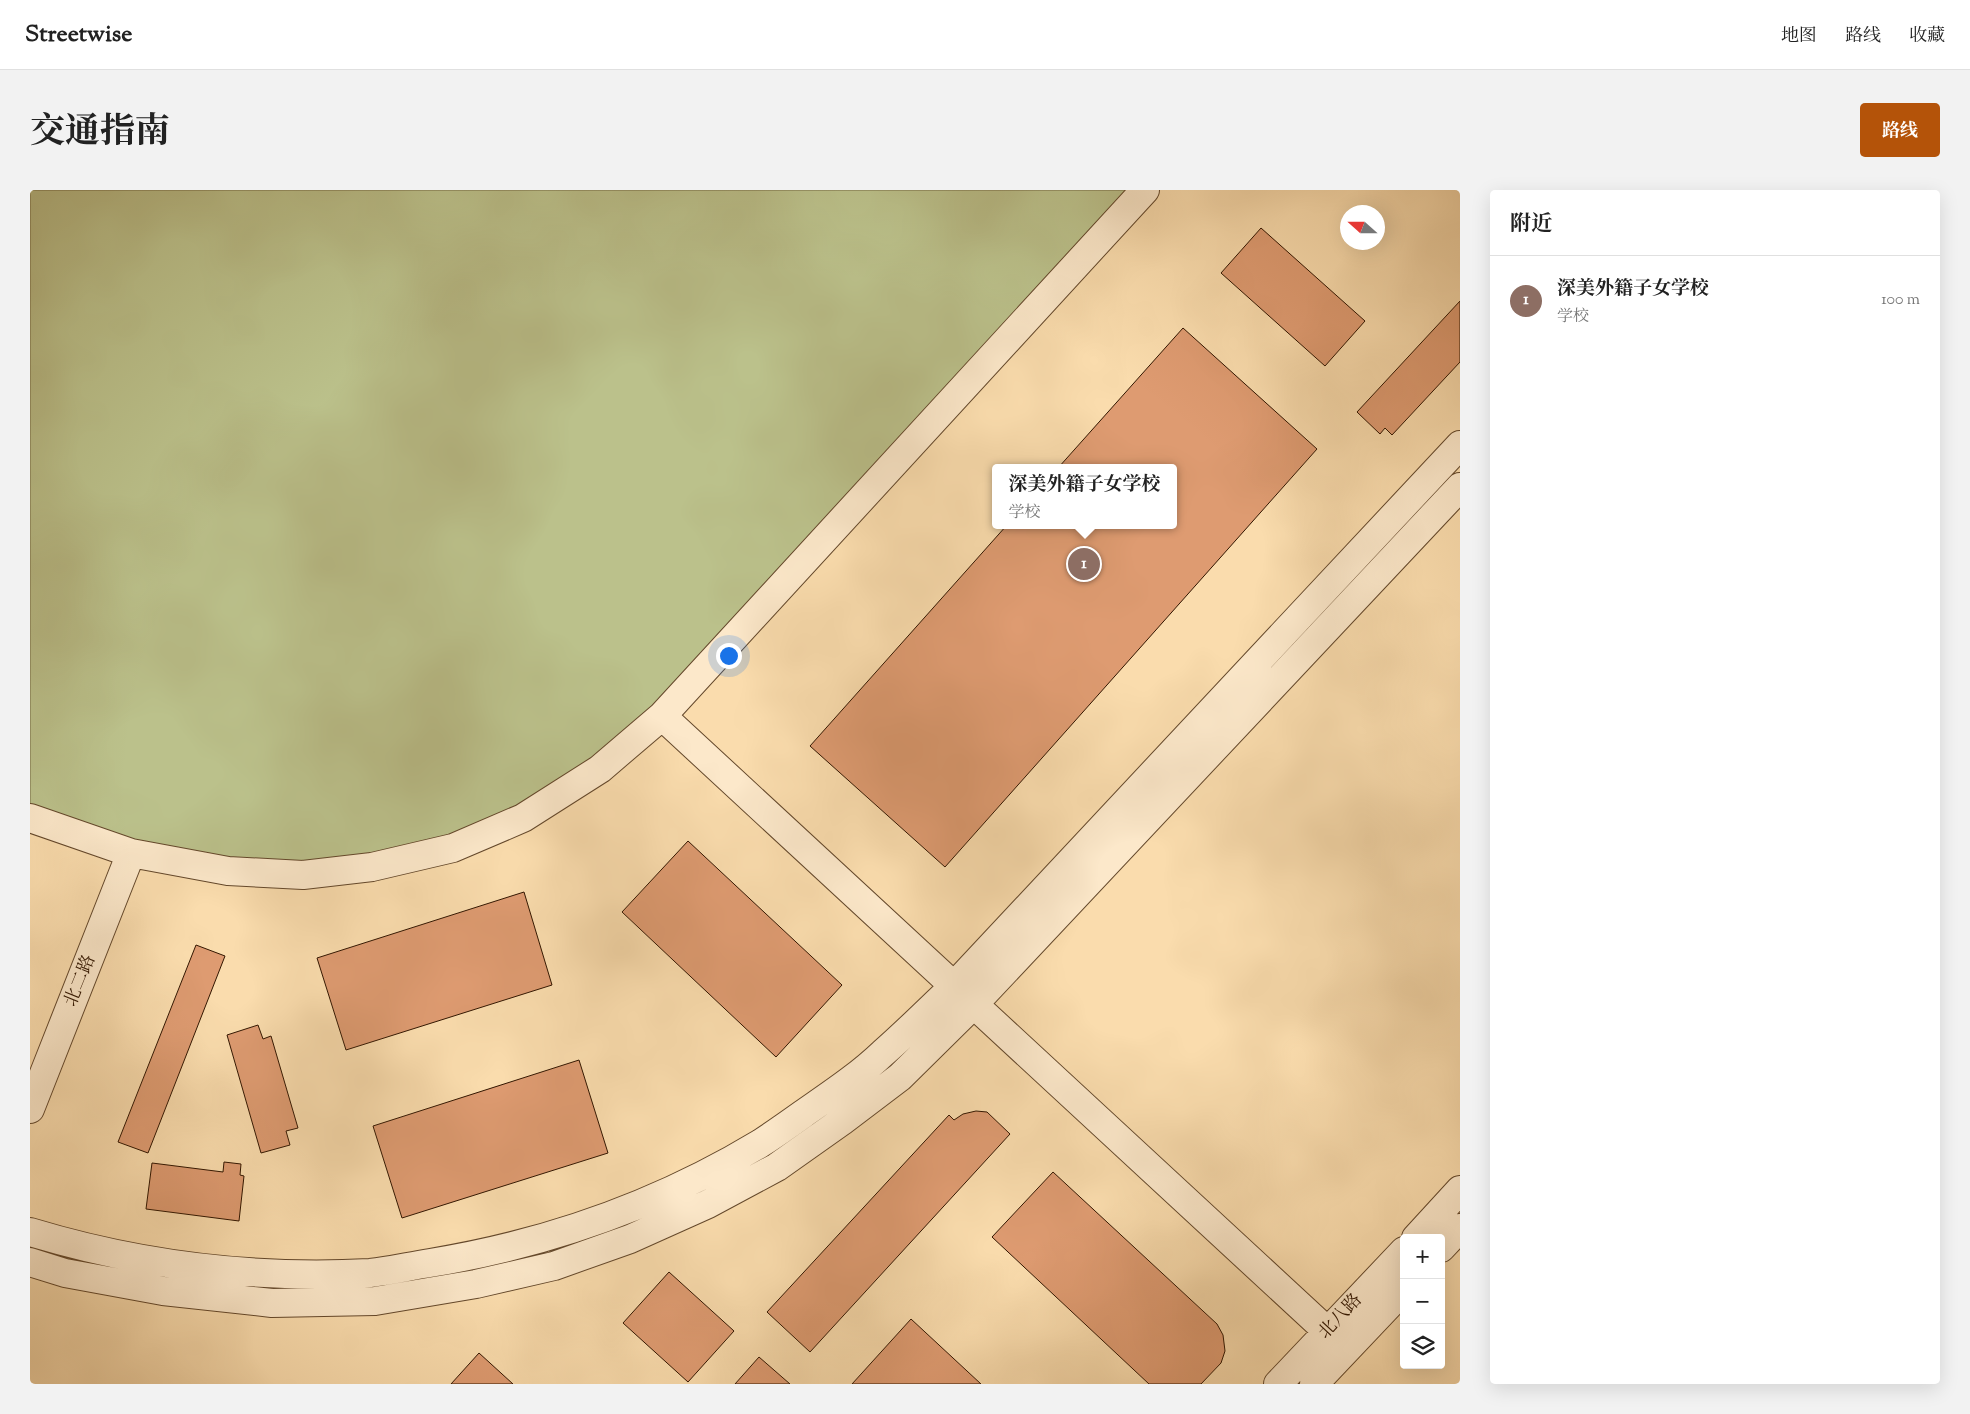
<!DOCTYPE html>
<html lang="zh">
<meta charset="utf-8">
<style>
:root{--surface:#fff;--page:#f2f2f2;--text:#222;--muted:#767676;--line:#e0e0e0;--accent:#b45309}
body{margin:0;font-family:"Sorts Mill Goudy","Noto Serif SC",serif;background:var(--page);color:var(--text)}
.controls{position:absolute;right:15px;bottom:15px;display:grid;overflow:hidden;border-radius:5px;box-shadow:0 5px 20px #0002}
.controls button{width:45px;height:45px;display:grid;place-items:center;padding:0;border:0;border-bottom:1px solid var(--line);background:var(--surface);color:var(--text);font:25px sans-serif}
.compass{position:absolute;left:1310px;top:15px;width:45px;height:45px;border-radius:50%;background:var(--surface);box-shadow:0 5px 20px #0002;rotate:291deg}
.you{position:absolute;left:698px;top:465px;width:18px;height:18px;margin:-12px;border:4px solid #fff;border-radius:50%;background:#1a73e8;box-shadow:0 0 0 8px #1a73e833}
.badge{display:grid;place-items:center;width:32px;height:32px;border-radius:50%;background:var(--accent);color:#fff;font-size:16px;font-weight:700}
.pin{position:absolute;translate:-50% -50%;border:2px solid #fff;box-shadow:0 1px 5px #0006}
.popup{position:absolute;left:962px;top:274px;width:185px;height:65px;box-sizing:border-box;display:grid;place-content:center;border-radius:5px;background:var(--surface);filter:drop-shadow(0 1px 4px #0005);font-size:16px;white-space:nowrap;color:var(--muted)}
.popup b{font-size:19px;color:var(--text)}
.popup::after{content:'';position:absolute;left:50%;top:100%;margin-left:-10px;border:10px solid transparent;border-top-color:var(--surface)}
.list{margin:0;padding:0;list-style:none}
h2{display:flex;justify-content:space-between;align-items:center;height:65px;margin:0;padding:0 20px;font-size:21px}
h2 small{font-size:16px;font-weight:400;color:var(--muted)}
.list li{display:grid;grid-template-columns:32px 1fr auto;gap:15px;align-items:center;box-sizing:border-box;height:90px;padding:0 20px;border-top:1px solid var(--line)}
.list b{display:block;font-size:19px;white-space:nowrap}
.list p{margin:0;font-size:16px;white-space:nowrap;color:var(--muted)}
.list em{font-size:16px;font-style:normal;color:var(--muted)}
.icon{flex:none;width:28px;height:28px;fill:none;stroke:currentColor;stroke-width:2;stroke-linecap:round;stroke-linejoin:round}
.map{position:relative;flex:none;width:1430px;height:1194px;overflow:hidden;border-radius:5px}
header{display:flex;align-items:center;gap:30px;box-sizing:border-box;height:70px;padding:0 25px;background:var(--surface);border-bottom:1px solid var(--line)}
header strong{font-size:24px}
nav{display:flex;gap:28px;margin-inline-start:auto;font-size:18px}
.intro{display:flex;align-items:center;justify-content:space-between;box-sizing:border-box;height:120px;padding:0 30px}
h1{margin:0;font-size:35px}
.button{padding:12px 22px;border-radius:5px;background:var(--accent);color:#fff;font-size:18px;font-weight:700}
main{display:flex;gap:30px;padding:0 30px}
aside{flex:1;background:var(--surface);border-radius:5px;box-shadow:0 5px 20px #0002}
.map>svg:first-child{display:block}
</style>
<header>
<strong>Streetwise</strong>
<nav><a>地图</a><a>路线</a><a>收藏</a></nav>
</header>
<div class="intro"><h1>交通指南</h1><a class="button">路线</a></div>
<main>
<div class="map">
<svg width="1430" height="1194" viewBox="0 0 1430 1194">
<rect width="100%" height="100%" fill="#fadcad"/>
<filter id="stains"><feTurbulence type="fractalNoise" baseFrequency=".004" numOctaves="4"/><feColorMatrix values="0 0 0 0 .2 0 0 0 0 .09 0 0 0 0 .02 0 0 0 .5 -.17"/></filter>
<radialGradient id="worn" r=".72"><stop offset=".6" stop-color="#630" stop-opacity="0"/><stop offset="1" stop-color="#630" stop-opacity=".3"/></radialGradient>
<path fill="#bbc18b" stroke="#766c46" d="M0,0H1115L632,526L423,658L198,681L0,627Z"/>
<path fill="#de9b71" stroke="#321600" d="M1231,38L1335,131L1295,176L1191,83Z
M1430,111V172L1362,245L1355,238L1350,244L1327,222Z
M1153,138L1287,259L915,677L780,556L977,335H1143V278H1028Z
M658,651L812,795L746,867L592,722Z
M494,702L522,795L316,860L287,768Z
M166,755L195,766L118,963L88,952Z
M228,835L233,849L241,846L268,938L256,941L260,955L231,963L197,845Z
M549,870L578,963L372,1028L343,936Z
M946,921L957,922L980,944L780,1162L737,1122L919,925L924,930L933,924Z
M194,972L211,974L210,985L214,986L209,1031L116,1019L122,973L193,982Z
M1023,982L1187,1134L1193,1145L1195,1161L1191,1173L1171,1194H1119L962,1047Z
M639,1082L704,1141L658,1192L593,1133Z
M881,1129L951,1194H822Z
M449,1163L483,1194H421Z
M729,1167L760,1194H705Z"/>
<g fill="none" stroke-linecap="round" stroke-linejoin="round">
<defs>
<path id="tertiary" d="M632,526L1297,1141L1315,1161
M0,628L101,663L198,681L273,685L342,677L423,658L493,628L570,579L632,526L1115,0
M0,919L101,663
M0,1042C109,1075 226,1089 340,1083C360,1081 380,1076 400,1073C516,1054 630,1014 731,953C745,944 759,934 773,924C800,905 829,886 853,863C877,842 900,819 923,797L1430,255
M1386,1048L1430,1000
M1411,1058L1430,1038
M0,1072L35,1083L133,1101L242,1113L345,1111L446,1094L524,1076L600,1049L678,1014L747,977L812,931L870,887L944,814L1430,297
M1248,1194L1374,1061
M1284,1194L1374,1099"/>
</defs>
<use href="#tertiary" stroke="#64482b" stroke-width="30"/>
<use href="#tertiary" stroke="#fce8ca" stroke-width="28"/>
</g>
<g text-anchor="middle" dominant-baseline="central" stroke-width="4" stroke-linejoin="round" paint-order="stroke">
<g font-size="18" fill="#321600" stroke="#fce8ca">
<text transform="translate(51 791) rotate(-68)">北二路</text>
<text transform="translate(1311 1127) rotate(-47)">北八路</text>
</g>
</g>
<rect width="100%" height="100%" filter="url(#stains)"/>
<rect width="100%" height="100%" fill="url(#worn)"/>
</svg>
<div class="controls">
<button>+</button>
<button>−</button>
<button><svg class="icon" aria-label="layers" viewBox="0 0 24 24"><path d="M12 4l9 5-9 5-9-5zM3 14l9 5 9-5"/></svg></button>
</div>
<svg class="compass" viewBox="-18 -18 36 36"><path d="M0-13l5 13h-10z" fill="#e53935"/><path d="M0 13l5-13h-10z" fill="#767676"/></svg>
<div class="you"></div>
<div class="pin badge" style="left:1054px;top:374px;background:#8d6e63">1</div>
<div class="popup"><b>深美外籍子女学校</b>学校</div>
</div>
<aside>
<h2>附近<small></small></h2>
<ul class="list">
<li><span class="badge" style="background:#8d6e63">1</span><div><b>深美外籍子女学校</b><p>学校</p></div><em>100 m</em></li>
</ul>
</aside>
</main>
